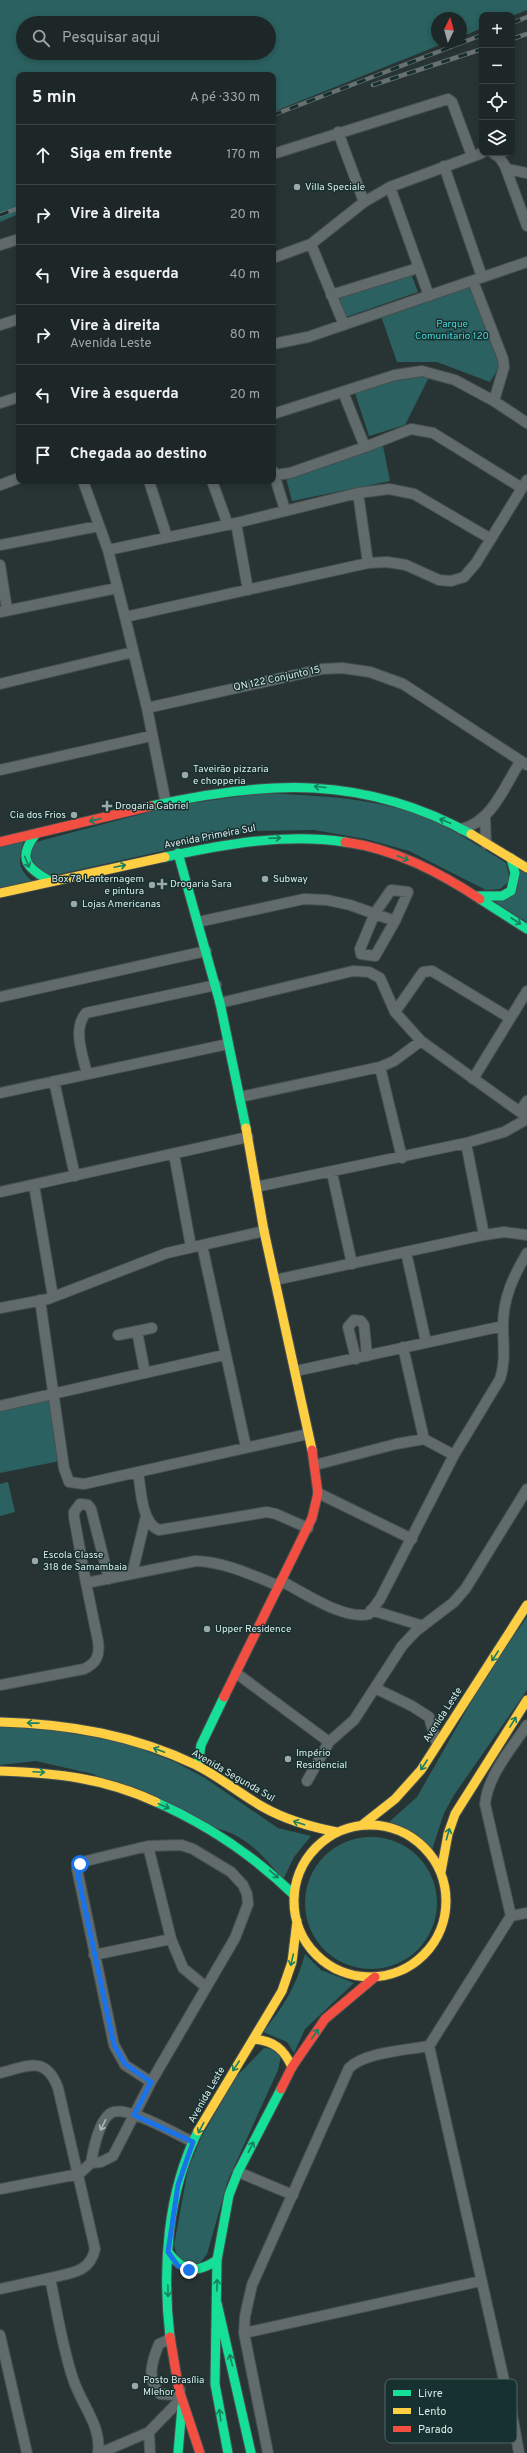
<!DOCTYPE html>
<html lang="pt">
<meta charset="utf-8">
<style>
:root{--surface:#1e2727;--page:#2b3333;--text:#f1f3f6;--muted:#a1a5a7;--line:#3c4444}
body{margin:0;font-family:Overpass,sans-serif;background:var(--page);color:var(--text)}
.controls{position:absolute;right:12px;top:12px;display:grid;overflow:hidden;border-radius:8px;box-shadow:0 2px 6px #0003}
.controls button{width:36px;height:36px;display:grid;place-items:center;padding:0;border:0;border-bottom:1px solid var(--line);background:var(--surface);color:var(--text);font:20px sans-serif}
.compass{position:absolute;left:431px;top:12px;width:36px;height:36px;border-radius:50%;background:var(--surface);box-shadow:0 2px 6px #0003;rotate:5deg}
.stop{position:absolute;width:12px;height:12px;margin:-9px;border:3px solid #1a73e8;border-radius:50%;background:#fff}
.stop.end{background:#1a73e8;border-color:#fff;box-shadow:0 1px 4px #0008}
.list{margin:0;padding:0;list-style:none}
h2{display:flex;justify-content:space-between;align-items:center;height:52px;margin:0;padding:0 16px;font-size:17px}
h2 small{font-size:13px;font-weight:400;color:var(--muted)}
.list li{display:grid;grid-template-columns:26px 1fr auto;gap:12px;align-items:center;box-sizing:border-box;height:60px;padding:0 16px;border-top:1px solid var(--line)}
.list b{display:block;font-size:15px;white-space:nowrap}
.list p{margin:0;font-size:13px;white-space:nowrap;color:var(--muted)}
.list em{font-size:13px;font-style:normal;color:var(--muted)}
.icon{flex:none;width:22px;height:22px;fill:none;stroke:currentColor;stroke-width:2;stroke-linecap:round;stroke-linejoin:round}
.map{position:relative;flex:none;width:527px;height:2453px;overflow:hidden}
.search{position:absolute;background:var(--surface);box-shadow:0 2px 6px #0003;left:16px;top:16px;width:260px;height:44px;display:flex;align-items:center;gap:10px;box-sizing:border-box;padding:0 14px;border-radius:22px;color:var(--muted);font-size:15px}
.panel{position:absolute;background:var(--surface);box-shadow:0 2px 6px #0003;left:16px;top:72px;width:260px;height:412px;border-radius:8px}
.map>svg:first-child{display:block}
</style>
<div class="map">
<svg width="527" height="2453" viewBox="0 0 527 2453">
<rect width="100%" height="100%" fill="#283434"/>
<path fill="#2b6160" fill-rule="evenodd" d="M0,0H527V10L512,16L482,15V28L461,37V18H437V42H447L273,112V75H19V214L0,222ZM23,23H269V53H23Z
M410,271L418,292L346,317L338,293Z
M473,284L501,364L490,382L437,362H397L381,316Z
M419,376L429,377L405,425L369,436L354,390L395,378Z
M383,446L390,481L292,501L286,478Z
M263,793C319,796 379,797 432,820C457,832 482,848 506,863L510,881L500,889L486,890L409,851L366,839L314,830L252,831L46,877L29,857L32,844L43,840L172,806Z
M24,841C18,858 17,868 32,881L0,888V846Z
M520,870L527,874V922L496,903Z
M55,1390L65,1460L0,1473V1403Z
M8,1482L15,1512L0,1516V1484Z
M527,1617V1690L454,1795L444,1813L432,1850L413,1833L388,1823L417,1797L487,1674Z
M0,1727H36L126,1743L175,1762L205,1778L278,1828L311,1836L294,1857L283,1880C264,1856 246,1835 215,1828L93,1774L36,1761L0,1765Z
M305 1903a66 66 0 1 1 132 0a66 66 0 1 1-132 0Z
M305,1954L321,1970L354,1983L305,2029L294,2053L287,2042L263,2032C283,2007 297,1985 305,1954Z
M264,2048L276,2049L281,2056L278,2070L228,2180L207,2254L200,2263L188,2266L177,2256L174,2245L188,2169L201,2138L236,2077Z"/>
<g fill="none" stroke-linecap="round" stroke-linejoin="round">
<defs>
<path id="street" d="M338,132L364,202
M493,153L500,158L505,166L527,226
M273,154L448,99L452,102L472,156
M444,166L482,277
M507,169L527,173
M390,187L429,296
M311,244L344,325
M0,245L19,239
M273,258L311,244L364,202L390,187L482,153
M473,281L503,359L504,367L494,401
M331,295L418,268
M0,325L19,319
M273,344L308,337L527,262
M343,392L365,447
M0,403L19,397
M273,414L395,375L422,371L455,380L494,401L527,423
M273,471L285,510
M275,475L290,473L365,447L411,429L433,433L522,488
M83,481L108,550L125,617L147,708L166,804
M149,481L167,537
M212,481L228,525
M0,485L19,478
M358,493L368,563
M236,523L248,590
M0,545L99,526
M108,550L236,523L358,493L389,489L414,494L491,539
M0,565L7,610
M0,612L117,588
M125,617L368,563L387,562L406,565L439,580L451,581L464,577L476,563L527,480
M0,684L133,652
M147,708L322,669L342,668L370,672L403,684L527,765
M0,770L151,736
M485,818L486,844
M461,829C492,822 504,787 520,762
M198,922L304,899L327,900L350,905L395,921L375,956L361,954L360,949L375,913L391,890L408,892L395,921
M0,997L206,951
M220,1003L353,971L369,972L380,978L395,1012L421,1041L527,1117
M395,1012L423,972L432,971L510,1018
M380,1067L402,1158
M87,1074C83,1056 72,1029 86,1013L216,985
M473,1079L527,991
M54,1081L75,1176
M0,1093L228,1044
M240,1097L380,1067L394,1061L421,1041
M520,1111L527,1101
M466,1143L484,1235
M174,1154L191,1247
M332,1173L352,1264
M34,1185L53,1297
M256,1187L466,1143L504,1132L527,1119
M0,1192L248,1137
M202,1245L246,1447
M406,1252L426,1342
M275,1280L484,1235L504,1232L527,1235
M40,1300L64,1468L69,1482L84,1484L308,1434
M0,1308L48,1299L167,1253L264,1231
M137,1331L145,1373
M118,1335L152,1328
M403,1347L424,1439
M356,1359L348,1327L354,1320L361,1321L364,1325L367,1356
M296,1371L503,1326
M0,1406L224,1355
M315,1465L396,1444L424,1439L454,1455
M138,1472C141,1488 141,1523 159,1530L267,1512L276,1514L308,1528
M318,1493L412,1539
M132,1574L146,1516
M281,1581C303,1592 345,1621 369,1614L380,1599L454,1455L500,1379C506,1361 503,1345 503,1326C503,1298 513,1277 527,1253
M86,1583L74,1517V1512L80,1504L88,1505L91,1509L109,1579
M371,1610L423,1626
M236,1673L329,1742
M0,1685L84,1669C97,1663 100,1655 98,1641L86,1583L196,1561C225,1562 252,1575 279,1586
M375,1688L412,1706L429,1717L437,1744
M307,1781L329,1742L354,1720L402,1646L416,1631L454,1602L466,1588L527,1489
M511,1916L485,1804C488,1775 512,1748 527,1725
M171,1939L183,1968L206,1987
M94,1955L171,1939L148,1846
M0,2073C28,2066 46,2055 58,2088L95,2249C90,2273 70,2273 50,2278C57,2311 62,2346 73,2379C81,2404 102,2426 98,2453
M91,2163C93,2151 99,2120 111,2113C126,2104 177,2135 193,2142
M238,2172L293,2195
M0,2189L79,2174L91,2163L101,2162L113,2156L151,2082L235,1938L248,1904L247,1894L243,1885L231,1872L193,1849L181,1845L148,1846L102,1857L86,1861L80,1864L77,1869L114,2045L125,2065L151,2082
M0,2289L50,2278
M244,2333L481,2281
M0,2335L27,2453
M170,2339L159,2344C152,2361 146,2379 160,2394L175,2395L180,2390
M149,2432L150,2453
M100,2453L149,2432L181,2399
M268,2453L244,2333L245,2316L252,2285L349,2068C365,2052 407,2050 429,2046
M519,2453L514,2425L429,2046L511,1916L527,1913"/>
<path id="fast" d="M151,806C267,780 364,775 471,834
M35,835C17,859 27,868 50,881
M178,853L220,1003L246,1128
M165,857C225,844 285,833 345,842
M478,896H502L511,891L515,873L511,858
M480,899L527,929
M198,1766L201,1745L224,1697
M156,1802C208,1825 254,1856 294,1895
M168,2252C183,2272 197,2274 217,2260
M217,2303L251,2453
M170,2337C162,2268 167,2193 198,2131
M178,2453L182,2407
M228,2453L215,2384L217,2260L229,2195L238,2172L281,2089"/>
<path id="slow" d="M471,834L527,868
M0,893L165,857
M246,1128L264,1231L312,1450
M0,1722C69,1724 134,1735 196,1765C220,1777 240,1794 263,1807C286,1820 311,1827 337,1832
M0,1771C57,1773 104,1778 156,1802
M362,1825L395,1799L421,1770L527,1605
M294 1901a76 76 0 1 1 152 0a76 76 0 1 1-152 0Z
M441,1872L448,1834L455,1814L527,1700
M254,2039C274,2041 284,2049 292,2067
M198,2131L282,1991L292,1962L297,1921"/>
<path id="jam" d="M0,842L151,806
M345,842C395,849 439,872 480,899
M224,1697L312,1518L318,1493L312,1450
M281,2089L292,2067L325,2019L375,1977
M170,2337L179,2390L200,2453"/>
</defs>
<use href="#street" stroke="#455050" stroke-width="12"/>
<use href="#fast" stroke="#455050" stroke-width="11"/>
<use href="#slow" stroke="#455050" stroke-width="11"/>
<use href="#jam" stroke="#455050" stroke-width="11"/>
<use href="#street" stroke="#626b6b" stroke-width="10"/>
<use href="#fast" stroke="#16e098" stroke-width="9"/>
<use href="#slow" stroke="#ffcf43" stroke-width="9"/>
<use href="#jam" stroke="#f24e42" stroke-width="9"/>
<defs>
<path id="rail" d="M512,23L527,17
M512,39L527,34
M373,85L482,49
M273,115L482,35
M0,215L19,208"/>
</defs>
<use href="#rail" stroke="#687171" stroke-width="4.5"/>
<use href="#rail" stroke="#173030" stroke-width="3" stroke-dasharray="9" stroke-linecap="butt"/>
</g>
<defs><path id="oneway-shaft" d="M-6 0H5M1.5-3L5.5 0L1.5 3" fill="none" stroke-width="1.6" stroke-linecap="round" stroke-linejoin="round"/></defs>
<g stroke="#177f5f">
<use href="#oneway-shaft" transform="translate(320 787) rotate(-175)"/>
<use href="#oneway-shaft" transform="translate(95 820) rotate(167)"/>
<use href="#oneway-shaft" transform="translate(445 821) rotate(-157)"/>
<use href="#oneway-shaft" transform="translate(275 838) rotate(-2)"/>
<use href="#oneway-shaft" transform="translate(403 858) rotate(22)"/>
<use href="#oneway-shaft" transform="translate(27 862) rotate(68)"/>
<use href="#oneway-shaft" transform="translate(120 866) rotate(-12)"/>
<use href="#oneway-shaft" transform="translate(516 921) rotate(33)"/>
<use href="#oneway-shaft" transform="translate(495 1656) rotate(123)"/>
<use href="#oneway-shaft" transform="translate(513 1722) rotate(-58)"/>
<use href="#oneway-shaft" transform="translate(33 1723) rotate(-179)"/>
<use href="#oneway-shaft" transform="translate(159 1750) rotate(-159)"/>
<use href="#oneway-shaft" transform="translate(424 1765) rotate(123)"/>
<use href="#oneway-shaft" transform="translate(39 1772) rotate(3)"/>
<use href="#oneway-shaft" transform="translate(164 1806) rotate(23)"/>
<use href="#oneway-shaft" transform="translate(299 1823) rotate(-162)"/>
<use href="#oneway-shaft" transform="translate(448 1834) rotate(-74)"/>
<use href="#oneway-shaft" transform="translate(274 1874) rotate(41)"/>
<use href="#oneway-shaft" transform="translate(292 1960) rotate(103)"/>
<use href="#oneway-shaft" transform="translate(315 2034) rotate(-55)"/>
<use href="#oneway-shaft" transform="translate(236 2066) rotate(123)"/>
<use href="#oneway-shaft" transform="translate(201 2128) rotate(118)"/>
<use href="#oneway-shaft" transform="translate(251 2147) rotate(-63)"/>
<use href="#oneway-shaft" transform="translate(217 2285) rotate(-89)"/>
<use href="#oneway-shaft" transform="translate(168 2291) rotate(89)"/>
<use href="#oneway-shaft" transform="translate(231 2360) rotate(-104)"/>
<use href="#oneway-shaft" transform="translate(220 2415) rotate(-98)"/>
</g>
<use stroke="#aab6b6" href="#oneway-shaft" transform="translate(103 2125) rotate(116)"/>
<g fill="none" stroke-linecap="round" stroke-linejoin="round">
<path stroke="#1a73e8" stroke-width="5" d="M80,1864L78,1876L114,2045L125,2064L151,2082L134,2115L193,2142L178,2185L168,2252L178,2266L189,2270"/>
</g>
<g fill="#9ca9a9" stroke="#173030" stroke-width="1.5">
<circle cx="297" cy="187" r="4"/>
<circle cx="185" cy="775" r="4"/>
<path d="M105 800h4v4h4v4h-4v4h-4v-4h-4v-4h4z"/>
<circle cx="74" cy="815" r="4"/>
<circle cx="265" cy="879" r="4"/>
<path d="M160 878h4v4h4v4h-4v4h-4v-4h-4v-4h4z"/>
<circle cx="152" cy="885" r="4"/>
<circle cx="74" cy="904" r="4"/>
<circle cx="35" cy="1561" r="4"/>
<circle cx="207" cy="1629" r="4"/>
<circle cx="288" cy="1759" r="4"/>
<circle cx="135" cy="2386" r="4"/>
</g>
<g text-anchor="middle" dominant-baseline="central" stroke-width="3" stroke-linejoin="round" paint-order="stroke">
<g font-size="10" fill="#dae8e8" stroke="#173030" text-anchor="start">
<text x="305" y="187">Villa Speciale</text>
<text x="193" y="769">Taveirão pizzaria<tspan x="193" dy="12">e chopperia</tspan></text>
<text x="115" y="806">Drogaria Gabriel</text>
<text x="66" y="815" text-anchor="end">Cia dos Frios</text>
<text x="144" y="879" text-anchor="end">Box 78 Lanternagem<tspan x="144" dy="12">e pintura</tspan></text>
<text x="273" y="879">Subway</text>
<text x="170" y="884">Drogaria Sara</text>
<text x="82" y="904">Lojas Americanas</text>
<text x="43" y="1555">Escola Classe<tspan x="43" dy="12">318 de Samambaia</tspan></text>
<text x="215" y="1629">Upper Residence</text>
<text x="296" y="1753">Império<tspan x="296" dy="12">Residencial</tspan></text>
<text x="143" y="2380">Posto Brasília<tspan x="143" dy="12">Mlehor</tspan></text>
</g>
<g font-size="10" fill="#45d7d6" stroke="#173030">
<text x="452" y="324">Parque<tspan x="452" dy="12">Comunitario 120</tspan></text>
</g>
<g font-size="10" fill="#dae8e8" stroke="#173030">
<text transform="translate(277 679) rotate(-12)">QN 122 Conjunto 15</text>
<text transform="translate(210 837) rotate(-11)">Avenida Primeira Sul</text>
<text transform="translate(443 1715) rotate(-57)">Avenida Leste</text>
<text transform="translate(233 1776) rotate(30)">Avenida Segunda Sul</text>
<text transform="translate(207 2095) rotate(-60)">Avenida Leste</text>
</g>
</g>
<rect x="385" y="2379" width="132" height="64" rx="6" fill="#173030" stroke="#526767" stroke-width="1"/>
<rect x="393" y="2390" width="18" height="6" fill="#16e098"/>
<rect x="393" y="2408" width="18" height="6" fill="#ffcf43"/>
<rect x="393" y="2426" width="18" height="6" fill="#f24e42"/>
<g font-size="11" fill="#dae8e8">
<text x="418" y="2397">Livre</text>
<text x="418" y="2415">Lento</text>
<text x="418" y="2433">Parado</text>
</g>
</svg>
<div class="controls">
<button>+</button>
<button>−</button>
<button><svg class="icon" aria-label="locate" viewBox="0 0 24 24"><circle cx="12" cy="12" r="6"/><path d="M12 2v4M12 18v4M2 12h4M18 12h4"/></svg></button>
<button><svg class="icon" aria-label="layers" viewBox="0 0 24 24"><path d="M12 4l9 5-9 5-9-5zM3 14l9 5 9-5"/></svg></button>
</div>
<svg class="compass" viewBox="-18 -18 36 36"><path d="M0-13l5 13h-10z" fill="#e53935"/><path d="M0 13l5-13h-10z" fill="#a1a5a7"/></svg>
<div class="stop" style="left:80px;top:1864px"></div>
<div class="stop end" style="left:189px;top:2270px"></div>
<div class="search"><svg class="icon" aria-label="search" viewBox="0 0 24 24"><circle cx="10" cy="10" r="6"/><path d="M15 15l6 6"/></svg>Pesquisar aqui</div>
<section class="panel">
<h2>5 min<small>A pé · 330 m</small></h2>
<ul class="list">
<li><svg class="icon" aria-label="ahead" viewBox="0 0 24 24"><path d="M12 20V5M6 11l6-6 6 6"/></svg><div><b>Siga em frente</b></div><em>170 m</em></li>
<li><svg class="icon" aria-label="right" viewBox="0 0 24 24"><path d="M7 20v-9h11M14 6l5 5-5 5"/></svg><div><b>Vire à direita</b></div><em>20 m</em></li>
<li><svg class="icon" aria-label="left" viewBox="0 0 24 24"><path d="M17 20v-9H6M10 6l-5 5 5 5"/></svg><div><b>Vire à esquerda</b></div><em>40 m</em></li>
<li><svg class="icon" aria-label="right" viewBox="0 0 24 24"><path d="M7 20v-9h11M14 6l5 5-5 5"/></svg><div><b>Vire à direita</b><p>Avenida Leste</p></div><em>80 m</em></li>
<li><svg class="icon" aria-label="left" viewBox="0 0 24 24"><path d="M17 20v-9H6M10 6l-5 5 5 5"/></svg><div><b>Vire à esquerda</b></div><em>20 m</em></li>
<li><svg class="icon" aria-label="arrive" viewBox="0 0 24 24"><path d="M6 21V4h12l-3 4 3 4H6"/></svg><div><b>Chegada ao destino</b></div></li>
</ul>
</section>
</div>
